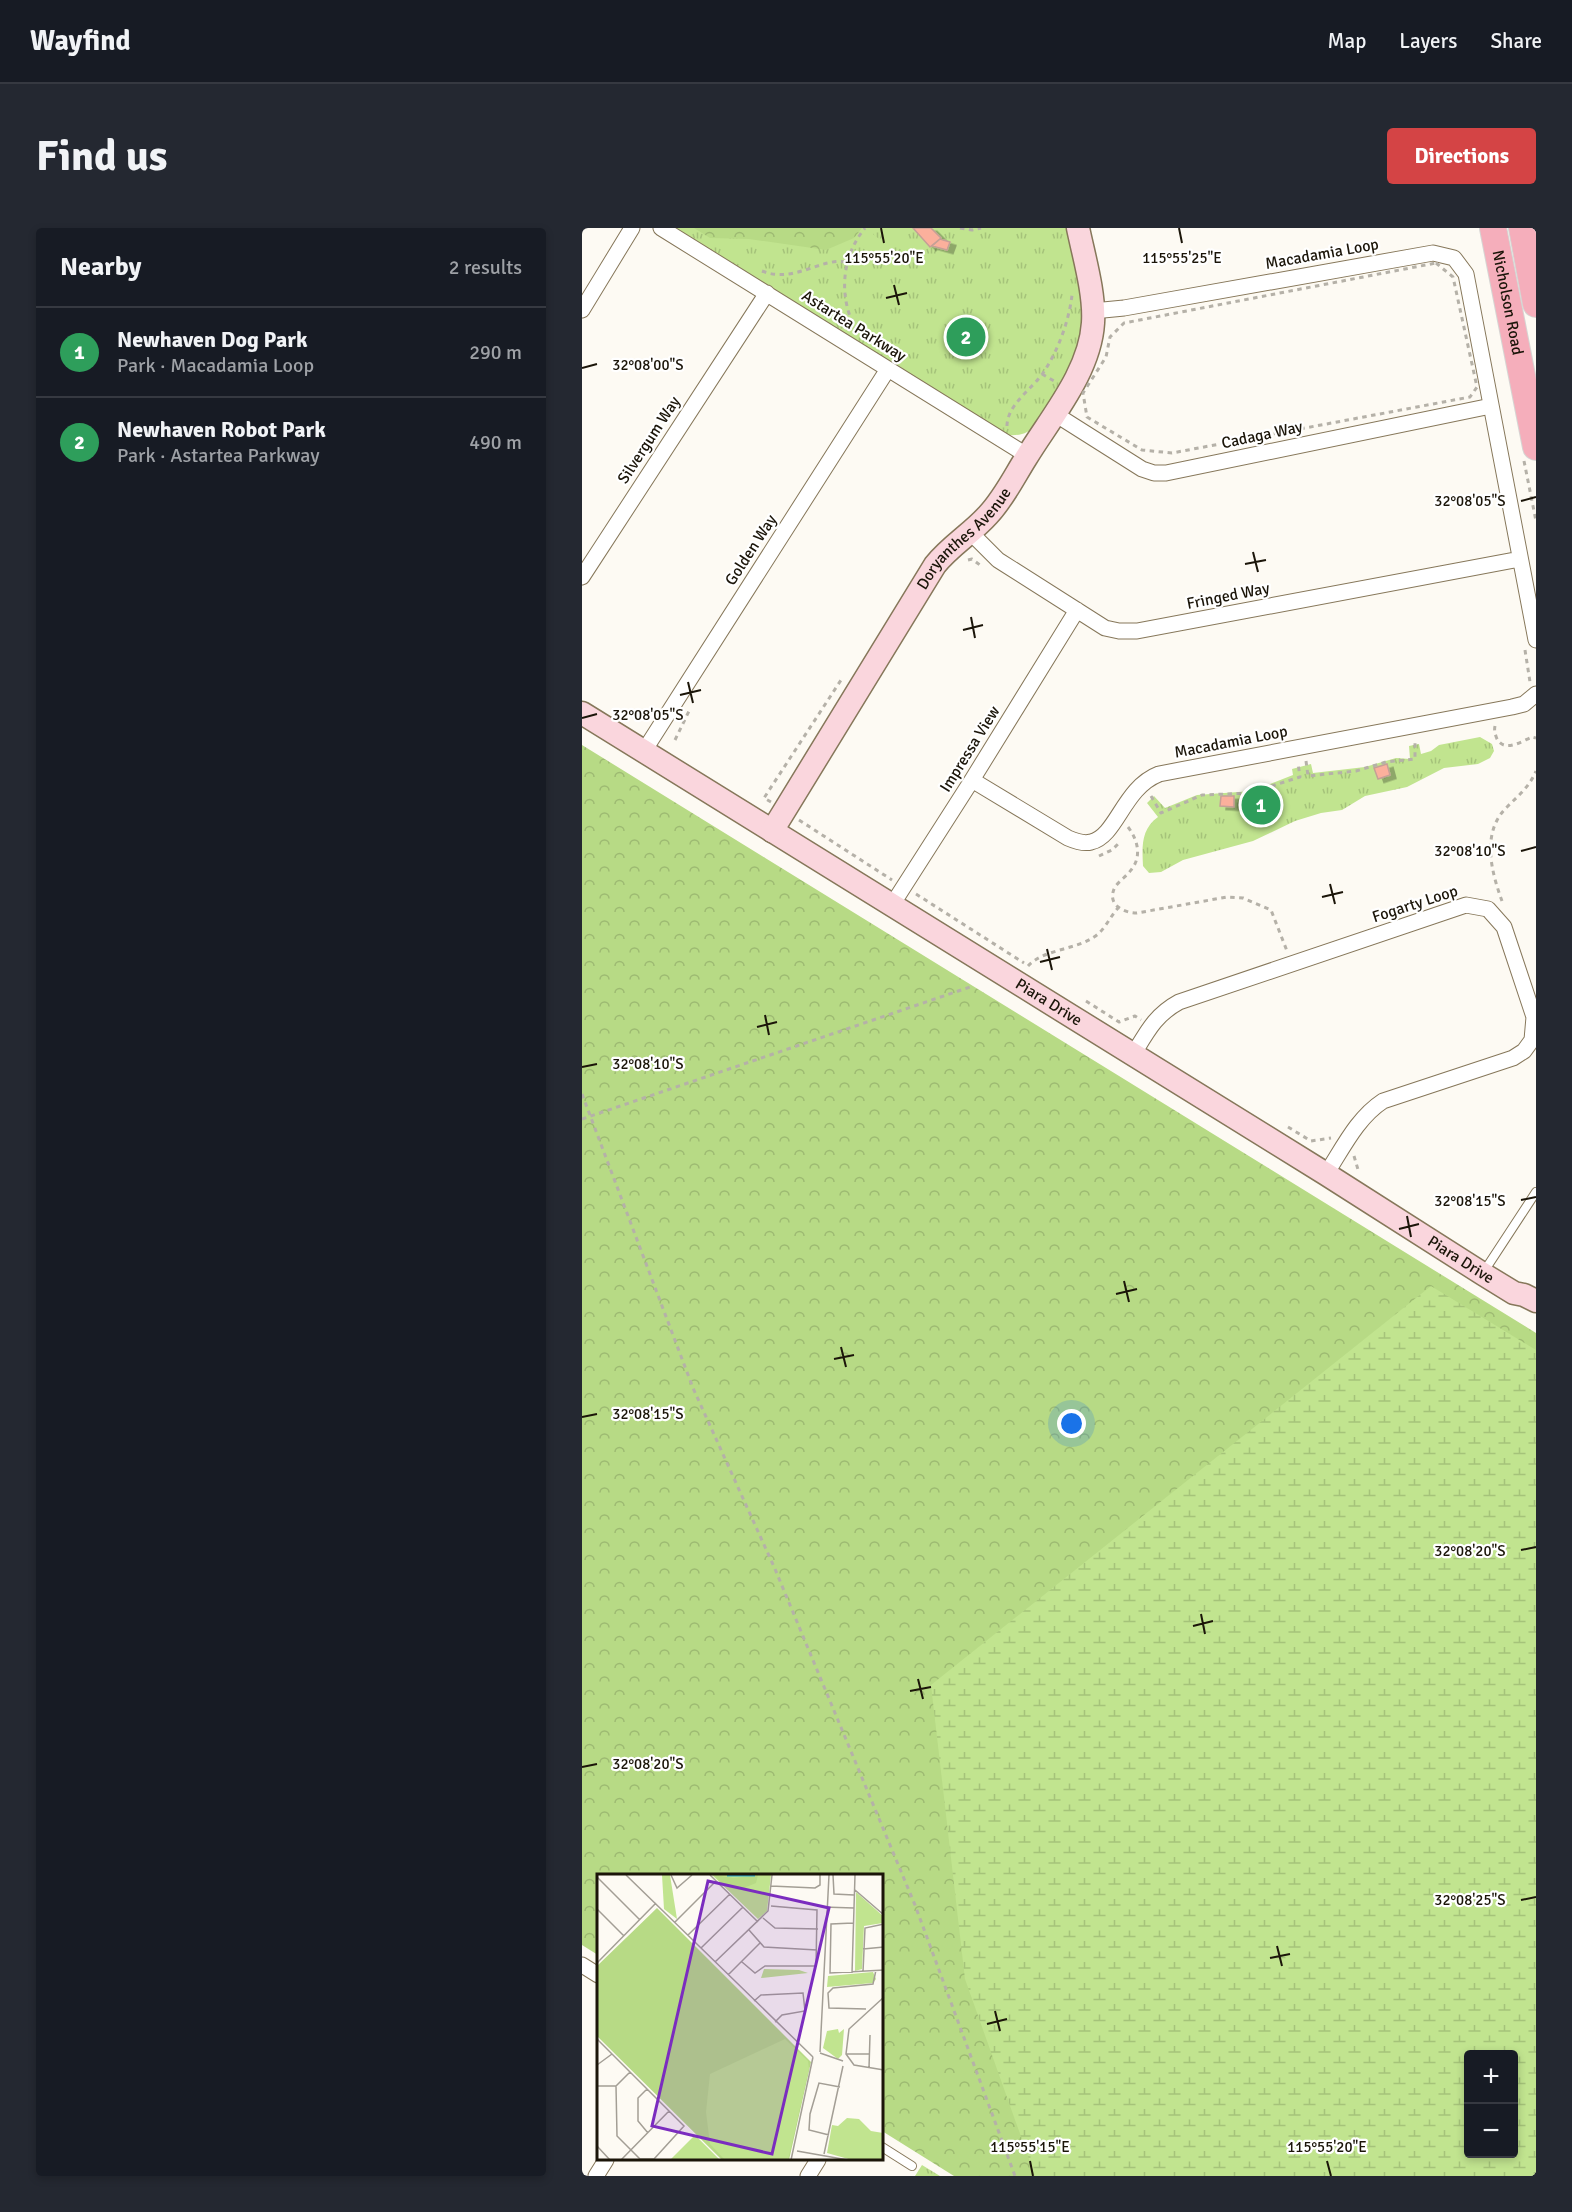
<!DOCTYPE html>
<meta charset="utf-8">
<style>
:root{--surface:#171b24;--page:#242831;--text:#f1f3f6;--muted:#9ea1a6;--line:#363941;--accent:#d44445}
body{margin:0;font-family:Signika,sans-serif;background:var(--page);color:var(--text)}
.controls{position:absolute;right:18px;bottom:18px;display:grid;overflow:hidden;border-radius:6px;box-shadow:0 3px 9px #0003}
.controls button{width:54px;height:54px;display:grid;place-items:center;padding:0;border:0;border-bottom:2px solid var(--line);background:var(--surface);color:var(--text);font:30px sans-serif}
.you{position:absolute;left:490px;top:1196px;width:21px;height:21px;margin:-15px;border:4px solid #fff;border-radius:50%;background:#1a73e8;box-shadow:0 0 0 9px #1a73e833}
.badge{display:grid;place-items:center;width:39px;height:39px;border-radius:50%;background:var(--accent);color:#fff;font-size:20px;font-weight:700}
.pin{position:absolute;translate:-50% -50%;border:3px solid #fff;box-shadow:0 2px 6px #0006}
.list{margin:0;padding:0;list-style:none}
h2{display:flex;justify-content:space-between;align-items:center;height:78px;margin:0;padding:0 24px;font-size:26px}
h2 small{font-size:20px;font-weight:400;color:var(--muted)}
.list li{display:grid;grid-template-columns:39px 1fr auto;gap:18px;align-items:center;box-sizing:border-box;height:90px;padding:0 24px;border-top:2px solid var(--line)}
.list b{display:block;font-size:22px;white-space:nowrap}
.list p{margin:0;font-size:20px;white-space:nowrap;color:var(--muted)}
.list em{font-size:20px;font-style:normal;color:var(--muted)}
.map{position:relative;flex:none;width:954px;height:1948px;overflow:hidden;border-radius:6px}
header{display:flex;align-items:center;gap:36px;box-sizing:border-box;height:84px;padding:0 30px;background:var(--surface);border-bottom:2px solid var(--line)}
header strong{font-size:28px}
nav{display:flex;gap:33px;margin-inline-start:auto;font-size:21px}
.intro{display:flex;align-items:center;justify-content:space-between;box-sizing:border-box;height:144px;padding:0 36px}
h1{margin:0;font-size:42px}
.button{padding:15px 27px;border-radius:6px;background:var(--accent);color:#fff;font-size:21px;font-weight:700}
main{display:flex;gap:36px;padding:0 36px}
aside{flex:1;background:var(--surface);border-radius:6px;box-shadow:0 3px 9px #0003}
.map>svg:first-child{display:block}
</style>
<header>
<strong>Wayfind</strong>
<nav><a>Map</a><a>Layers</a><a>Share</a></nav>
</header>
<div class="intro"><h1>Find us</h1><a class="button">Directions</a></div>
<main>
<aside>
<h2>Nearby<small>2 results</small></h2>
<ul class="list">
<li><span class="badge" style="background:#2e9e5b">1</span><div><b>Newhaven Dog Park</b><p>Park · Macadamia Loop</p></div><em>290 m</em></li>
<li><span class="badge" style="background:#2e9e5b">2</span><div><b>Newhaven Robot Park</b><p>Park · Astartea Parkway</p></div><em>490 m</em></li>
</ul>
</aside>
<div class="map">
<svg width="954" height="1948" viewBox="0 0 954 1948">
<defs>
<pattern id="grass-tufts" width="24" height="20" patternUnits="userSpaceOnUse" patternTransform="scale(1.5)"><rect width="24" height="20" fill="#c1e48f"/><path d="M3 7l-1-3M5 7V3M7 7l1-3M15 17l-1-3M17 17v-4M19 17l1-3" fill="none" stroke="#a5c37a"/></pattern>
<pattern id="forest-crowns" width="20" height="18" patternUnits="userSpaceOnUse" patternTransform="scale(1.5)"><rect width="20" height="18" fill="#b7da85"/><path d="M2 6a3 3 0 1 1 6 0M12 15a3 3 0 1 1 6 0" fill="none" stroke="#9dba72"/></pattern>
<pattern id="wetland-marsh" width="20" height="14" patternUnits="userSpaceOnUse" patternTransform="scale(1.5)"><rect width="20" height="14" fill="#c1e48f"/><path d="M1 5h8M5 5V1M11 12h8M15 12V8" fill="none" stroke="#a5c37a"/></pattern>
<filter id="shadow"><feDropShadow dx="6" dy="3.5" stdDeviation="0" flood-color="#0004"/></filter>
</defs>
<rect width="100%" height="100%" fill="#fdfaf3"/>
<path fill="url(#grass-tufts)" d="M94,0H487C493,34 508,82 499,115C493,138 479,157 467,177C454,196 451,209 425,207Z
M898,509L910,516L912,523L908,530L896,536L862,540L825,559L783,568L760,582L739,585L713,593L671,613L601,632L579,644L567,645L561,638C560,619 559,601 576,589L565,575L572,568L583,580L615,567L670,563L711,547L710,541L729,536L731,545L783,539L814,530L828,531L827,518L837,516L839,526L849,523L857,517Z
M340,1937L358,1948H333Z"/>
<path fill="url(#forest-crowns)" fill-rule="evenodd" d="M112,0H280L272,10L244,22L167,11L128,10Z
M0,517L954,1105V1948H372L300,1903V1648H16V1727L0,1717ZM886,1826H932V1926H886Z"/>
<path fill="url(#wetland-marsh)" fill-rule="evenodd" d="M849,1058L954,1122V1948H453L383,1751L349,1457ZM886,1826H932V1926H886Z"/>
<path fill="#c1e48f" d="M286,2L302,15L293,27L276,14Z"/>
<path fill="#fbb09c" stroke="#c5a096" stroke-width="1.5" filter="url(#shadow)" d="M331,0H349L359,10L348,19Z
M358,11L368,14L365,22L350,18Z
M805,536L808,547L796,551L792,540Z
M639,568H652V579L638,578Z"/>
<g fill="none" stroke-linecap="round" stroke-linejoin="round">
<defs>
<path id="lane" d="M901,1045L954,964
M300,1919L330,1938"/>
<path id="street" d="M79,0L446,228
M0,82L50,0
M511,83L542,80L851,25L872,30L884,46L954,412
M473,186L560,241L572,245H584L909,178
M389,305L416,332L523,400L537,403H555L938,331
M0,349L185,65
M62,523L306,141
M390,552L486,610C493,613 502,616 509,614C535,608 541,560 577,546L930,479L942,476L954,466
M310,677L390,552L495,382
M551,827C565,804 573,787 597,774L884,677L906,681L922,699L952,789L950,812L942,823L931,830L801,873C775,890 761,920 744,946
M0,1737L16,1747
M14,1948L24,1932
M226,1948L236,1932"/>
<g id="secondary">
<path id="s1" d="M0,485L744,946L901,1046L932,1065L942,1067L954,1073"/>
<path id="s2" d="M190,603L353,337C368,318 390,305 406,287C422,270 432,249 444,230C469,189 508,144 511,95C513,66 502,29 496,0"/>
</g>
<g id="primary">
<path id="s3" d="M911,0L954,219"/>
<path d="M940,0L954,76"/>
</g>
</defs>
<use href="#lane" stroke="#86775a" stroke-width="10"/>
<use href="#street" stroke="#86775a" stroke-width="17"/>
<use href="#secondary" stroke="#86775a" stroke-width="25"/>
<use href="#primary" stroke="#d6d5d3" stroke-width="28"/>
<path stroke="#b5b1a8" stroke-width="3" stroke-dasharray="4.5 4.5" stroke-linecap="butt" d="M378,0L390,2L399,0
M854,35L871,49L895,159L888,169L590,225L560,222L505,189L501,165L524,129L528,109L542,95Z
M180,43C212,56 239,29 265,34
M275,103C256,71 259,29 283,0
M460,146L472,153
M425,198C425,177 450,161 461,145C476,123 487,93 490,67
M942,233L954,293
M386,332L390,331L398,337
M943,422L948,454
M913,498C912,502 913,506 915,511C923,525 940,513 950,509L954,510
M93,512L108,481
M724,533L726,548L774,543L804,534L833,531V512
M569,568L579,585L620,567L668,565L718,549L716,535
M189,574L182,570L261,449
M217,592L310,652
M546,599C556,612 560,629 549,642C545,648 537,653 533,659C524,676 541,685 555,685L645,669L661,670L689,682L705,723
M517,628L530,622L536,616
M334,666L442,735
M920,673C909,643 899,604 925,579C936,568 948,558 954,543
M446,738C462,721 493,722 512,709C523,702 527,690 536,680
M504,773L537,794L553,788L559,792
M0,866L111,1160L193,1341L333,1677L433,1948
M0,891L391,758
M706,899L729,913L749,910
M772,928L777,945"/>
<use href="#lane" stroke="#fff" stroke-width="8"/>
<use href="#street" stroke="#fff" stroke-width="15"/>
<use href="#secondary" stroke="#fad6dd" stroke-width="22"/>
<use href="#primary" stroke="#f5aebb" stroke-width="26"/>
</g>
<path fill="none" stroke="#1b1509" stroke-width="2" d="M299,0L302,15M597,0L600,15M312,57L317,77M304,70L325,65M0,140L15,136M939,273L954,269M671,324L676,344M663,336L684,332M389,389L393,410M381,402L401,397M106,454L111,475M98,467L119,462M0,490L15,486M939,623L954,619M748,656L753,676M740,669L761,664M465,721L470,742M458,734L478,729M183,787L187,807M175,799L195,794M0,839L15,836M939,972L954,969M825,988L829,1009M817,1001L837,996M542,1053L547,1074M534,1066L555,1061M259,1119L264,1139M252,1131L272,1127M0,1189L15,1186M939,1322L954,1319M619,1386L623,1406M611,1398L631,1393M336,1451L341,1471M328,1463L349,1459M0,1539L15,1536M939,1672L954,1669M695,1718L700,1738M688,1730L708,1726M413,1783L418,1803M405,1796L425,1791M448,1933L451,1948M745,1933L749,1948"/>
<g text-anchor="middle" dominant-baseline="central" stroke-width="4.5" stroke-linejoin="round" paint-order="stroke">
<g font-size="16" fill="#1b1509" stroke="#fff">
<text transform="translate(740 26) rotate(-10)">Macadamia Loop</text>
<text stroke="none"><textPath href="#s3" startOffset="76">Nicholson Road</textPath></text>
<text transform="translate(272 98) rotate(32)">Astartea Parkway</text>
<text transform="translate(680 207) rotate(-12)">Cadaga Way</text>
<text transform="translate(67 212) rotate(-57)">Silvergum Way</text>
<text stroke="none"><textPath href="#s2" startOffset="351">Doryanthes Avenue</textPath></text>
<text transform="translate(169 322) rotate(-57)">Golden Way</text>
<text transform="translate(646 368) rotate(-11)">Fringed Way</text>
<text transform="translate(649 514) rotate(-11)">Macadamia Loop</text>
<text transform="translate(388 521) rotate(-58)">Impressa View</text>
<text transform="translate(833 676) rotate(-18)">Fogarty Loop</text>
<text stroke="none"><textPath href="#s1" startOffset="549">Piara Drive</textPath></text>
<text stroke="none"><textPath href="#s1" startOffset="1035">Piara Drive</textPath></text>
</g>
</g>
<g transform="translate(15 1646)">
<rect width="286" height="286" fill="#fdfaf3"/>
<path d="M65,1H73L80,45L67,35ZM115,1H174L170,37L161,45ZM259,18L286,42V49L267,52L265,95L258,97ZM167,95L202,96L211,99L164,104ZM276,98L279,105L276,109L230,113L231,102ZM241,155L242,159L247,155L245,181L241,185L226,174L230,157ZM250,244L262,245L274,257L286,259V286H255L230,279L235,251L241,252ZM98,261L123,286H73Z" fill="#c1e48f"/>
<path d="M117,1L137,4L161,1L159,9L142,16L127,12ZM60,34L214,188L192,286H125L0,162V92Z" fill="#b7da85"/>
<path d="M188,165L211,187L212,195L191,286H128L113,270L109,238L113,200Z" fill="#c1e48f"/>
<path fill="none" stroke="#2eacd1" stroke-width="3" d="M130,1H158"/>
<path fill="none" stroke="#a39e95" stroke-width="1.5" d="M29,1L216,183M74,1L80,14L95,1M113,1L161,48M236,1L237,20L257,21M0,3L43,46M174,12L218,14L223,11V1M258,16L287,41M226,33L257,34M0,35L27,62M166,44L178,54L221,55M78,48L119,7M256,49L234,50L233,99L287,96M152,56L167,73L220,76M91,61L133,20M104,74L146,33M266,75L287,73M118,88L171,37L175,1M145,88L158,99L168,92H219L220,36L174,32M0,89L59,29M266,98L268,54L287,50M255,99L258,1M131,101L163,69M287,123L252,155L249,180L257,191L287,196M157,127L164,121L206,119L208,137L185,141L178,148M269,135L232,134L231,119L236,114L276,110L279,96M0,165L87,252L57,285H43L20,262L19,212M223,178L232,1M223,179L246,187M249,180H272M0,191L15,180M272,194L273,161M0,212H19L33,198M50,215L41,224V247L51,259M232,261L212,256L213,240L222,209L243,213M0,272L13,286M200,277L251,286M227,280L246,192M24,286L72,237M194,286L216,183"/>
<path fill="#7b2cbf" fill-opacity="0.15" stroke="#7b2cbf" stroke-width="3" d="M111,7L232,34L175,280L55,252Z"/>
<rect width="286" height="286" fill="none" stroke="#1b1509" stroke-width="3"/>
</g>
<g font-size="15" text-anchor="middle" fill="#1b1509" stroke="#fff" stroke-width="4.5" stroke-linejoin="round" paint-order="stroke">
<text x="302" y="35">115°55'20"E</text>
<text x="600" y="35">115°55'25"E</text>
<text x="66" y="142">32°08'00"S</text>
<text x="888" y="278">32°08'05"S</text>
<text x="66" y="492">32°08'05"S</text>
<text x="888" y="628">32°08'10"S</text>
<text x="66" y="841">32°08'10"S</text>
<text x="888" y="978">32°08'15"S</text>
<text x="66" y="1191">32°08'15"S</text>
<text x="888" y="1328">32°08'20"S</text>
<text x="66" y="1541">32°08'20"S</text>
<text x="888" y="1677">32°08'25"S</text>
<text x="448" y="1924">115°55'15"E</text>
<text x="745" y="1924">115°55'20"E</text>
</g>
</svg>
<div class="controls">
<button>+</button>
<button>−</button>
</div>
<div class="you"></div>
<div class="pin badge" style="left:679px;top:577px;background:#2e9e5b">1</div>
<div class="pin badge" style="left:384px;top:109px;background:#2e9e5b">2</div>
</div>
</main>
